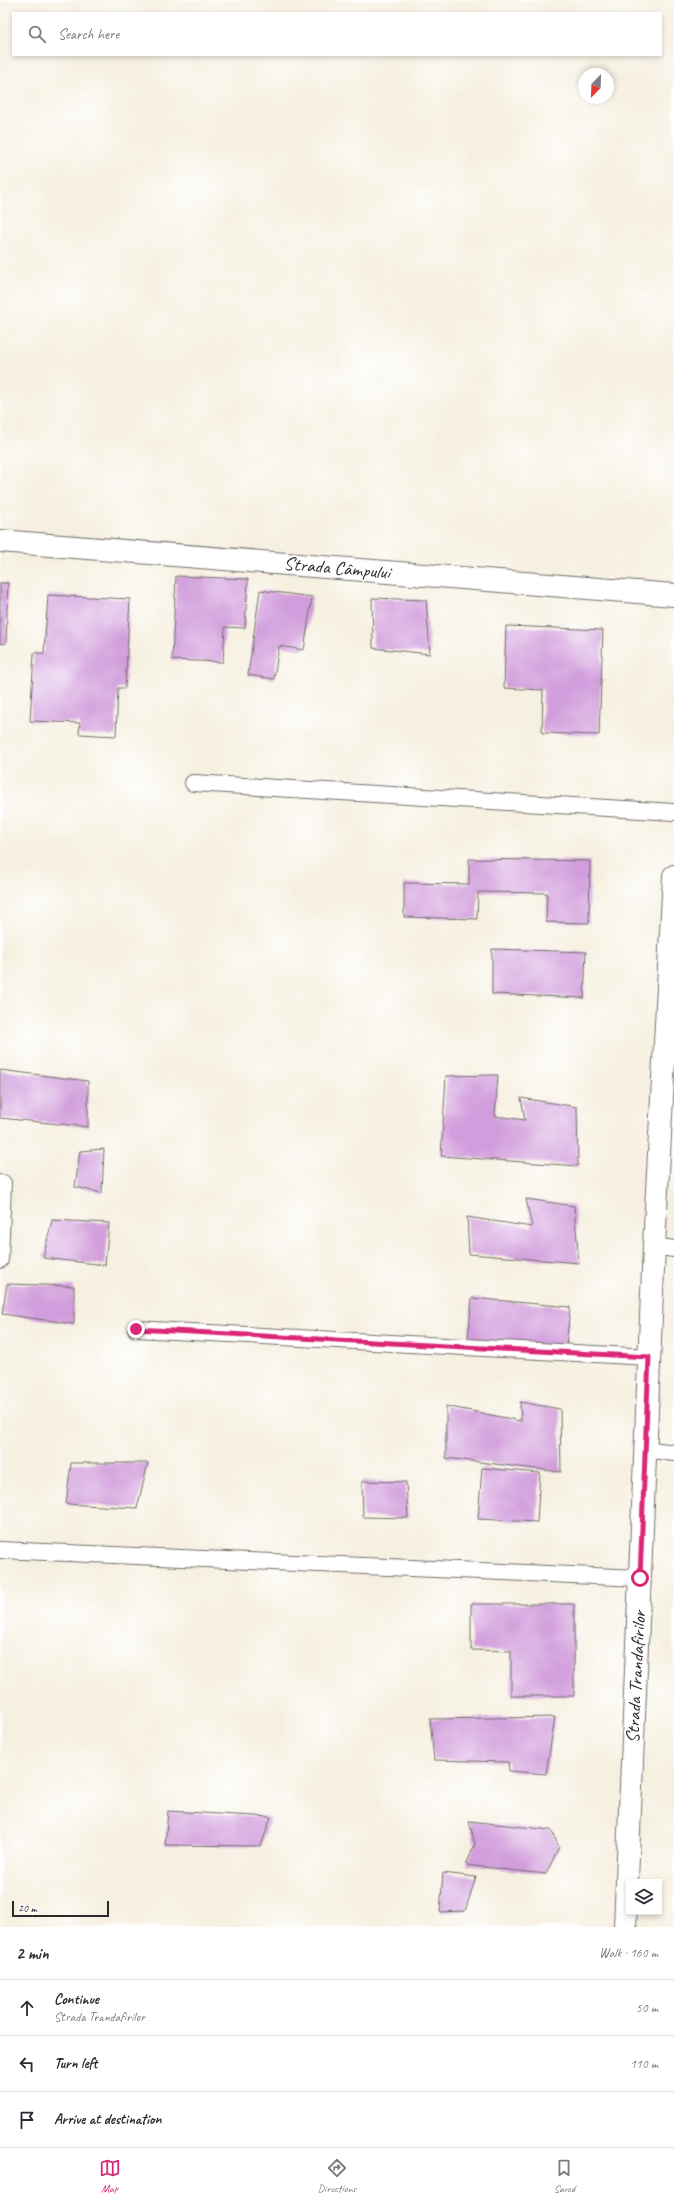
<!DOCTYPE html>
<meta charset="utf-8">
<style>
:root{--surface:#fff;--page:#f7f7f7;--text:#2b2b33;--muted:#7c7c81;--line:#e1e1e2;--accent:#db2777}
body{margin:0;font-family:Caveat,sans-serif;background:var(--page);color:var(--text)}
.controls{position:absolute;right:12px;bottom:12px;display:grid;overflow:hidden;border-radius:0px;box-shadow:0 2px 6px #0003}
.controls button{width:36px;height:36px;display:grid;place-items:center;padding:0;border:0;border-bottom:1px solid var(--line);background:var(--surface);color:var(--text);font:20px sans-serif}
.compass{position:absolute;left:578px;top:68px;width:36px;height:36px;border-radius:50%;background:var(--surface);box-shadow:0 2px 6px #0003;rotate:203deg}
.scale{position:absolute;left:12px;bottom:10px;width:97px;box-sizing:border-box;padding-left:4px;border:2px solid #2b2b2b;border-top:0;font-size:11px;line-height:14px;white-space:nowrap;color:#2b2b2b;-webkit-text-stroke:3px #fff;paint-order:stroke}
.stop{position:absolute;width:12px;height:12px;margin:-9px;border:3px solid #db2777;border-radius:50%;background:#fff}
.stop.end{background:#db2777;border-color:#fff;box-shadow:0 1px 4px #0008}
.list{margin:0;padding:0;list-style:none}
h2{display:flex;justify-content:space-between;align-items:center;height:52px;margin:0;padding:0 16px;font-size:17px}
h2 small{font-size:13px;font-weight:400;color:var(--muted)}
.list li{display:grid;grid-template-columns:26px 1fr auto;gap:12px;align-items:center;box-sizing:border-box;height:56px;padding:0 16px;border-top:1px solid var(--line)}
.list b{display:block;font-size:15px;white-space:nowrap}
.list p{margin:0;font-size:13px;white-space:nowrap;color:var(--muted)}
.list em{font-size:13px;font-style:normal;color:var(--muted)}
.icon{flex:none;width:22px;height:22px;fill:none;stroke:currentColor;stroke-width:2;stroke-linecap:round;stroke-linejoin:round}
.map{position:relative;flex:none;width:674px;height:1927px;overflow:hidden}
.search{position:absolute;background:var(--surface);box-shadow:0 2px 6px #0003;left:12px;right:12px;top:12px;height:44px;display:flex;align-items:center;gap:10px;box-sizing:border-box;padding:0 14px;border-radius:0px;color:var(--muted);font-size:15px}
.sheet{height:220px;background:var(--surface)}
nav{display:flex;justify-content:space-around;align-items:center;box-sizing:border-box;height:56px;border-top:1px solid var(--line);background:var(--surface);font-size:11px;color:var(--muted)}
nav a{display:grid;justify-items:center;gap:2px}
nav .on{color:var(--accent)}
.map>svg:first-child{display:block}
</style>
<div class="map">
<svg width="674" height="1927" viewBox="0 0 674 1927">
<rect width="100%" height="100%" fill="#fff"/>
<filter id="ink" filterUnits="userSpaceOnUse"><feTurbulence type="fractalNoise" baseFrequency=".025" numOctaves="2"/><feDisplacementMap in="SourceGraphic" scale="8" xChannelSelector="R" yChannelSelector="G"/><feConvolveMatrix kernelMatrix="1 2 1 2 8 2 1 2 1" color-interpolation-filters="sRGB"/></filter>
<filter id="wash" filterUnits="userSpaceOnUse"><feTurbulence type="fractalNoise" baseFrequency=".012" numOctaves="4" result="noise"/><feDisplacementMap in="SourceGraphic" scale="16" xChannelSelector="R" yChannelSelector="G"/><feGaussianBlur stdDeviation="0.9" result="paint"/><feColorMatrix in="noise" values="0 0 0 0 0 0 0 0 0 0 0 0 0 0 0 0 0 1.4 0 .05"/><feComposite in="paint" operator="in"/></filter>
<g filter="url(#wash)">
<rect width="100%" height="100%" fill="#f6f0e0"/>
<g id="blocks">
<path fill="#d29ddc" d="M176,576L248,579L245,628L225,627L223,662L172,660Z
M0,583H8L6,643L0,644Z
M260,590L312,597L304,650L279,646L274,679L248,675Z
M48,595L130,599L125,688H118L116,736L79,734L80,723L30,721L34,653H44Z
M372,598L426,600L430,654L373,648Z
M506,626L603,630L599,735L542,733L543,690L504,688Z
M469,859L590,861L589,923L546,922L547,893L478,892L477,919L404,917V883L469,884Z
M492,949L586,952L584,998L492,994Z
M0,1070L88,1081V1127L0,1118Z
M498,1075L495,1116L525,1120L521,1098L577,1107L578,1166L441,1156L446,1076Z
M104,1149L102,1193L75,1187L80,1151Z
M526,1199L574,1206L579,1263L469,1254L467,1217L532,1227Z
M52,1220L109,1223L105,1265L43,1258Z
M7,1284L74,1286V1324L2,1314Z
M472,1298L570,1307L566,1348L468,1339Z
M520,1402L560,1409L561,1472L446,1458V1406L521,1421Z
M71,1463H148L137,1508L66,1504Z
M482,1468L540,1473L537,1522L478,1519Z
M362,1481L406,1482L408,1518L363,1517Z
M471,1604H574V1696H511V1651L471,1650Z
M555,1717L546,1774L509,1771L508,1762L434,1760L430,1719Z
M168,1811L271,1817L261,1846L165,1845Z
M469,1821L551,1830L559,1847L546,1874L466,1865L475,1844Z
M443,1873L476,1877L465,1911L440,1912Z"/>
</g>
</g>
<g filter="url(#ink)">
<use href="#blocks" fill-opacity="0" stroke="#72706a" stroke-width="1"/>
<g fill="none" stroke-linecap="round" stroke-linejoin="round">
<defs>
<path id="lane" d="M193,783L674,812
M0,1183H3L0,1260
M654,1246L674,1249
M136,1329L649,1357
M645,1449L674,1453
M0,1550L640,1578"/>
<path id="street" d="M0,541L674,595"/>
<path id="secondary" d="M625,1927L654,1246L674,876"/>
</defs>
<use href="#lane" stroke="#72706a" stroke-width="18"/>
<use href="#street" stroke="#72706a" stroke-width="24"/>
<use href="#secondary" stroke="#72706a" stroke-width="24"/>
<use href="#lane" stroke="#fff" stroke-width="16"/>
<use href="#street" stroke="#fff" stroke-width="22"/>
<use href="#secondary" stroke="#fff" stroke-width="22"/>
</g>
</g>
<g fill="none" stroke-linecap="round" stroke-linejoin="round" filter="url(#ink)">
<path stroke="#db2777" stroke-width="5" d="M136,1329L649,1357L640,1578"/>
</g>
<g text-anchor="middle" dominant-baseline="central" stroke-width="3.5" stroke-linejoin="round" paint-order="stroke">
<g font-size="19" fill="#2b2b2b" stroke="#fff">
<text transform="translate(337 568) rotate(5)">Strada Câmpului</text>
<text transform="translate(636 1677) rotate(-87)">Strada Trandafirilor</text>
</g>
</g>
</svg>
<div class="controls">
<button><svg class="icon" aria-label="layers" viewBox="0 0 24 24"><path d="M12 4l9 5-9 5-9-5zM3 14l9 5 9-5"/></svg></button>
</div>
<svg class="compass" viewBox="-18 -18 36 36"><path d="M0-13l5 13h-10z" fill="#e53935"/><path d="M0 13l5-13h-10z" fill="#7c7c81"/></svg>
<div class="scale">20 m</div>
<div class="stop" style="left:640px;top:1578px"></div>
<div class="stop end" style="left:136px;top:1329px"></div>
<div class="search"><svg class="icon" aria-label="search" viewBox="0 0 24 24"><circle cx="10" cy="10" r="6"/><path d="M15 15l6 6"/></svg>Search here</div>
</div>
<section class="sheet">
<h2>2 min<small>Walk · 160 m</small></h2>
<ul class="list">
<li><svg class="icon" aria-label="ahead" viewBox="0 0 24 24"><path d="M12 20V5M6 11l6-6 6 6"/></svg><div><b>Continue</b><p>Strada Trandafirilor</p></div><em>50 m</em></li>
<li><svg class="icon" aria-label="left" viewBox="0 0 24 24"><path d="M17 20v-9H6M10 6l-5 5 5 5"/></svg><div><b>Turn left</b></div><em>110 m</em></li>
<li><svg class="icon" aria-label="arrive" viewBox="0 0 24 24"><path d="M6 21V4h12l-3 4 3 4H6"/></svg><div><b>Arrive at destination</b></div></li>
</ul>
</section>
<nav>
<a class="on"><svg class="icon" aria-label="map" viewBox="0 0 24 24"><path d="M3 6l6-2 6 2 6-2v14l-6 2-6-2-6 2zM9 4v14M15 6v14"/></svg>Map</a>
<a><svg class="icon" aria-label="directions" viewBox="0 0 24 24"><path d="M12 3l9 9-9 9-9-9zM9 14v-3h6M13 9l2 2-2 2"/></svg>Directions</a>
<a><svg class="icon" aria-label="saved" viewBox="0 0 24 24"><path d="M7 4h10v16l-5-4-5 4z"/></svg>Saved</a>
</nav>
